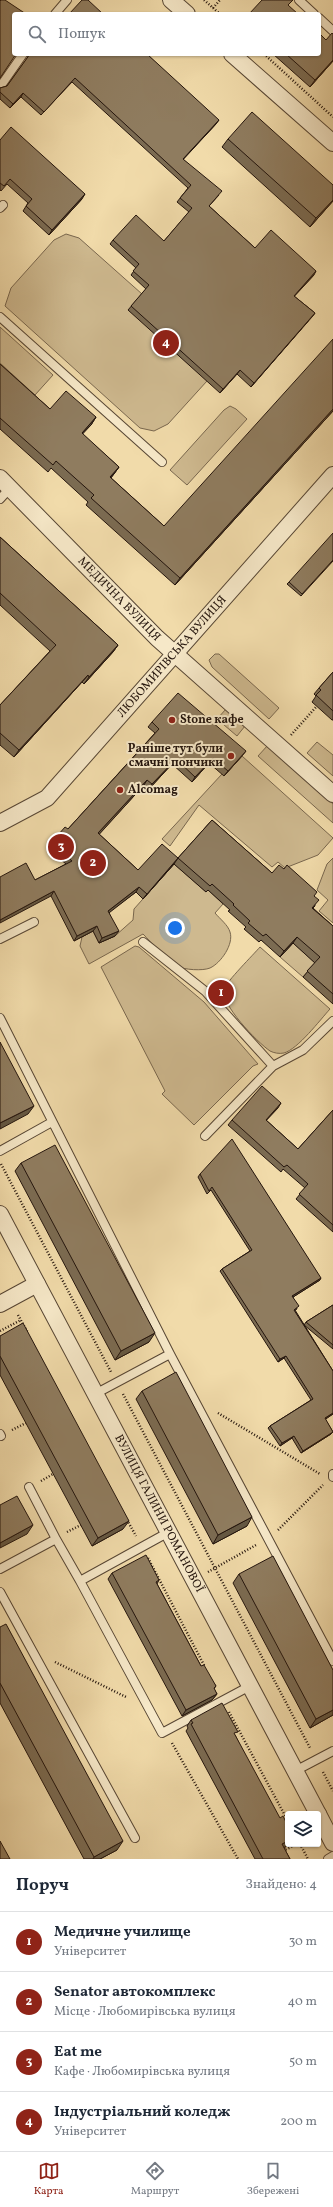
<!DOCTYPE html>
<html lang="uk">
<meta charset="utf-8">
<style>
:root{--surface:#fff;--page:#f2f2f3;--text:#1f2937;--muted:#747a83;--line:#e0e1e3;--accent:#8f2418}
body{margin:0;font-family:Vollkorn,serif;background:var(--page);color:var(--text)}
.controls{position:absolute;right:12px;bottom:12px;display:grid;overflow:hidden;border-radius:4px;box-shadow:0 1px 3px #0004}
.controls button{width:36px;height:36px;display:grid;place-items:center;padding:0;border:0;border-bottom:1px solid var(--line);background:var(--surface);color:var(--text);font:20px sans-serif}
.you{position:absolute;left:175px;top:928px;width:14px;height:14px;margin:-10px;border:3px solid #fff;border-radius:50%;background:#1a73e8;box-shadow:0 0 0 6px #1a73e833}
.badge{display:grid;place-items:center;width:26px;height:26px;border-radius:50%;background:var(--accent);color:#fff;font-size:13px;font-weight:700}
.pin{position:absolute;translate:-50% -50%;border:2px solid #fff;box-shadow:0 1px 4px #0006}
.list{margin:0;padding:0;list-style:none}
h2{display:flex;justify-content:space-between;align-items:center;height:52px;margin:0;padding:0 16px;font-size:17px}
h2 small{font-size:13px;font-weight:400;color:var(--muted)}
.list li{display:grid;grid-template-columns:26px 1fr auto;gap:12px;align-items:center;box-sizing:border-box;height:60px;padding:0 16px;border-top:1px solid var(--line)}
.list b{display:block;font-size:15px;white-space:nowrap}
.list p{margin:0;font-size:13px;white-space:nowrap;color:var(--muted)}
.list em{font-size:13px;font-style:normal;color:var(--muted)}
.icon{flex:none;width:22px;height:22px;fill:none;stroke:currentColor;stroke-width:2;stroke-linecap:round;stroke-linejoin:round}
.map{position:relative;flex:none;width:333px;height:1859px;overflow:hidden}
.search{position:absolute;background:var(--surface);box-shadow:0 1px 3px #0004;left:12px;right:12px;top:12px;height:44px;display:flex;align-items:center;gap:10px;box-sizing:border-box;padding:0 14px;border-radius:4px;color:var(--muted);font-size:15px}
.sheet{height:292px;background:var(--surface)}
nav{display:flex;justify-content:space-around;align-items:center;box-sizing:border-box;height:56px;border-top:1px solid var(--line);background:var(--surface);font-size:11px;color:var(--muted)}
nav a{display:grid;justify-items:center;gap:2px}
nav .on{color:var(--accent)}
.map>svg:first-child{display:block}
</style>
<div class="map">
<svg width="333" height="1859" viewBox="0 0 333 1859">
<rect width="100%" height="100%" fill="#f1dbaa"/>
<filter id="stains"><feTurbulence type="fractalNoise" baseFrequency=".005" numOctaves="4"/><feColorMatrix values="0 0 0 0 .2 0 0 0 0 .09 0 0 0 0 .02 0 0 0 .5 -.17"/></filter>
<radialGradient id="worn" r=".72"><stop offset=".6" stop-color="#630" stop-opacity="0"/><stop offset="1" stop-color="#630" stop-opacity=".3"/></radialGradient>
<path fill="#ceb98f" stroke="#79674e" d="M66,234L79,238L142,294L207,381L168,424L154,431L140,428L5,306L11,288L54,240Z
M0,327L53,375L35,395L0,363Z
M230,406L236,409L247,419L187,485L170,470L224,410Z
M215,654H219L279,708L269,719L212,667L209,660Z
M226,709L245,726L237,736L217,719Z
M317,742L333,755V776L307,753Z
M268,745L333,804V823L258,756Z
M242,756L333,838L318,855L285,868L278,862L272,867L199,805L170,846L162,839L222,774L224,776Z
M333,858V923L319,911L328,900L317,890L327,864Z
M174,864L206,892L208,890L223,904L215,913C220,919 228,925 230,932C234,944 221,963 210,968C203,971 184,970 177,966C166,960 152,943 143,934L89,964L80,946L82,937L93,931L99,943L115,936L133,920L134,909Z
M293,943L315,963L303,977L280,957Z
M135,946L139,947L204,1002L258,1064L253,1066L194,1125L162,1094L165,1091L101,967Z
M260,947L330,1009C320,1020 298,1049 284,1053C279,1054 274,1053 270,1051C257,1042 220,1004 224,989C227,981 253,955 260,947Z"/>
<g fill="none" stroke-linecap="round" stroke-linejoin="round">
<defs>
<path id="service" d="M299,0L314,14
M55,14L67,0
M319,18L333,31
M0,87L23,54
M0,208L3,205
M0,317L162,462
M0,499L11,487
M0,939L34,922
M143,942L205,991L273,1066
M0,1018L170,1354L333,1661
M205,1136L273,1066L303,1050L333,1021
M0,1151L52,1122
M95,1394L170,1354
M0,1434L1,1436
M333,1474V1477
M29,1487L56,1539
M0,1569L56,1539L80,1581L169,1532
M80,1581L162,1733L250,1686
M0,1592L135,1838
M295,1771L333,1751
M328,1859L333,1856"/>
<g id="minor">
<path d="M171,0L187,14"/>
<path d="M232,54L333,143"/>
<path id="s1" d="M0,478L157,638L333,794"/>
<path id="s2" d="M0,823L47,798L333,475"/>
<path id="s3" d="M0,1214L318,1814"/>
<path d="M0,1304L37,1284"/>
<path d="M318,1814L333,1843"/>
</g>
</defs>
<use href="#service" stroke="#574634" stroke-width="10"/>
<use href="#minor" stroke="#574634" stroke-width="18"/>
<path stroke="#24150d" stroke-width="2.5" stroke-dasharray="1 2" stroke-linecap="butt" d="M204,0L220,14
M213,8L220,0
M264,54L333,117
M291,735L317,706
M1,1164L111,1372
M18,1315L28,1333
M0,1331L21,1320
M123,1394L310,1748
M218,1413L320,1474
M12,1430L26,1423
M41,1481L53,1474
M127,1520L136,1536
M278,1530L323,1485
M67,1532L81,1525
M148,1558L205,1667
M208,1572L256,1545
M55,1662L126,1697
M229,1712L288,1821
M172,1743L238,1859
M323,1772L333,1791
M300,1844L308,1859
M283,1851L297,1844"/>
<use href="#service" stroke="#f6e8c8" stroke-width="8"/>
<use href="#minor" stroke="#f6e8c8" stroke-width="16"/>
</g>
<path fill="#7b6b52" stroke="#24150d" d="M333,34V61L310,87L273,54H319Z
M27,54H147L216,124L183,159L219,195L209,206L255,248L314,275L294,296L315,313L251,387L237,374L220,393L128,310L146,289L131,275L136,268L110,244L113,240L164,241L189,212L177,202L188,188L72,82L41,115L21,97L10,108L0,99V88L7,86L28,57Z
M228,139L333,185V201L310,227L222,147Z
M0,140L82,199L49,235L23,211L28,203L7,184L1,191L0,190Z
M0,364L50,409L96,417L91,425L82,434L119,467L111,478L164,526L333,411L175,585L86,505L88,502L51,468L48,472L0,429Z
M0,537L118,645L113,652L84,684L82,682L14,757L0,745V705L50,651L0,605Z
M333,561L301,596L287,584L289,582Z
M333,672V720H332L312,702L316,696L314,694L319,688Z
M152,722L242,756L224,776L209,763L192,782L172,764L149,789L144,785L99,834L138,870L178,858L212,820L272,873L314,896L315,906L313,908L333,926V1004L303,977L315,963L293,943L280,957L261,940L259,942L244,929L246,927L228,911L230,910L208,890L206,892L174,864L143,899L136,892L109,912L115,936L99,943L93,931L74,941L51,896L35,880L66,864L47,848L51,843L68,829L155,733L148,727Z
M278,1108L266,1120L298,1149L333,1110V1232L296,1199L305,1188L283,1169L281,1172L228,1125L232,1120Z
M21,1163L149,1342L115,1360L15,1171Z
M200,1174L320,1280L293,1297L297,1309L295,1310L333,1371V1414L325,1419L333,1432L331,1434L301,1453L292,1438L280,1446L268,1428L270,1426L311,1400L284,1358L278,1362L220,1271L222,1269L250,1251L211,1190L207,1194L198,1177Z
M333,1305V1349L304,1325L306,1322Z
M0,1336L123,1529L92,1546L0,1375Z
M142,1391L247,1526L213,1544L136,1399Z
M112,1573L159,1580L157,1584L201,1666L216,1686L214,1689L217,1694L212,1700L182,1716L108,1579Z
M239,1574L333,1670V1715L310,1728L233,1583Z
M0,1627L117,1850L100,1859H84L0,1703Z
M191,1720L235,1735L288,1844H290L284,1848L290,1859H255L186,1731L188,1728L187,1726Z"/>
<path fill="#645742" stroke="#24150d" d="M333,60V61L310,87L315,80Z
M23,93L21,97L10,108L13,104Z
M219,120L216,124L180,163L183,159Z
M85,194L82,199L49,235L52,230Z
M333,200V201L310,227L316,218Z
M316,271L314,275L291,300L294,296Z
M315,313L312,317L251,387L254,383Z
M240,370L237,374L220,393L223,389Z
M333,409V411L175,585L180,578Z
M96,417L91,425L77,440L82,433Z
M119,467L114,474L105,484L110,477Z
M118,645L113,652L84,684L89,677Z
M88,675L82,682L14,757L19,750Z
M246,751L242,756L224,776L228,771Z
M213,758L209,763L192,782L195,777Z
M176,759L172,764L149,789L152,784Z
M147,780L144,785L95,839L98,833Z
M178,858L174,864L143,899L147,894Z
M139,887L136,892L105,916L108,911Z
M54,891L51,896L0,923V920Z
M97,926L93,931L74,941L77,936Z
M119,931L115,936L99,943L102,938Z
M297,937L293,943L280,957L284,951Z
M281,1103L278,1108L263,1124L266,1120Z
M34,1106L28,1114L0,1129V1123Z
M321,1278L320,1280L290,1299L292,1296Z
M155,1333L149,1342L115,1360L121,1351Z
M286,1356L284,1358L278,1362L280,1359Z
M333,1413V1414L323,1421L325,1418Z
M333,1432L331,1434L301,1453L303,1451Z
M294,1436L292,1438L280,1446L282,1443Z
M252,1517L247,1526L213,1544L218,1535Z
M129,1521L123,1529L92,1546L98,1538Z
M33,1525L27,1534L0,1548V1543Z
M217,1694L212,1700L182,1716L186,1710Z
M333,1710V1715L310,1728L316,1719Z
M123,1841L117,1850L100,1859H93L94,1857Z
M288,1841V1844H290L278,1851L282,1844Z"/>
<path fill="#8f7c5f" stroke="#24150d" d="M1,0H5L26,14H14V54H16L0,78V1Z
M82,0H88L103,14H69Z
M262,0H293L288,5L298,14H249Z
M319,33L326,40L332,33L333,34V60L315,80L286,54H319Z
M30,54H147L219,120L183,159L222,191L209,206L255,248L271,230L316,271L294,296L315,313L254,383L240,370L223,389L131,306L149,285L133,271L139,264L113,240L136,215L164,241L192,208L180,198L191,185L75,78L44,112L23,93L13,104L0,92V88L7,86Z
M252,112L333,185V200L316,218L228,139Z
M11,127L85,194L52,230L26,206L32,199L10,179L4,186L0,183V140Z
M333,339V409L180,578L91,498L94,495L56,461L53,465L0,418V364L50,409L66,391L96,417L82,433L119,467L110,477L164,526Z
M333,533V560L302,594L289,582Z
M0,537L118,645L89,677L88,675L19,750L0,733V705L56,645L0,593Z
M333,672V711L316,695L321,690L319,688Z
M178,693L246,751L228,771L213,758L195,777L176,759L152,784L147,780L98,833L138,870L162,844L178,858L147,894L139,887L108,911L119,931L102,938L97,926L77,936L54,891L0,920V877L26,863L35,880L72,861L51,843L65,827L68,829L159,729L152,722Z
M212,820L272,873L279,865L284,869L287,865L317,892L314,896L319,900L312,908L333,926V994L307,971L320,957L297,937L284,951L266,934L263,936L248,923L250,921L233,905L234,904L212,884L210,886L178,858Z
M0,1042L34,1106L0,1123Z
M262,1086L281,1103L266,1120L298,1149L333,1110V1225L299,1194L308,1184L287,1165L284,1167L232,1120Z
M232,1139L321,1278L292,1296L299,1306L294,1310L333,1371V1413L325,1418L333,1432L303,1451L294,1436L282,1443L270,1426L313,1399L286,1356L280,1359L222,1269L252,1250L212,1187L209,1191L200,1174Z
M55,1145L155,1333L121,1351L21,1163Z
M333,1305V1345L306,1322Z
M23,1323L129,1521L98,1538L0,1356V1336Z
M176,1372L252,1517L218,1535L142,1391Z
M17,1496L33,1525L0,1543V1505Z
M146,1555L159,1580L156,1582L201,1666L204,1665L216,1686L214,1688L217,1694L186,1710L112,1573Z
M273,1556L333,1670V1710L316,1719L239,1574Z
M6,1624L123,1841L94,1857L0,1683V1627Z
M222,1703L238,1732L234,1733L280,1818L283,1816L288,1826V1841L282,1844L290,1859H263L191,1724L193,1723L191,1720Z
M0,1841L10,1859H0Z"/>
<g fill="#8f2418" stroke="#f6e8c8" stroke-width="1.5">
<circle cx="172" cy="720" r="4"/>
<circle cx="231" cy="756" r="4"/>
<circle cx="120" cy="790" r="4"/>
</g>
<g text-anchor="middle" dominant-baseline="central" stroke-width="4" stroke-linejoin="round" paint-order="stroke">
<g font-size="12" fill="#24150d" stroke="#f6e8c8">
<text stroke="none"><textPath href="#s1" startOffset="170">МЕДИЧНА ВУЛИЦЯ</textPath></text>
<text stroke="none"><textPath href="#s2" startOffset="242">ЛЮБОМИРІВСЬКА ВУЛИЦЯ</textPath></text>
<text stroke="none"><textPath href="#s3" startOffset="339">ВУЛИЦЯ ГАЛИНИ РОМАНОВОЇ</textPath></text>
</g>
<g font-size="12" font-weight="bold" fill="#24150d" stroke="#f6e8c8" text-anchor="start">
<text x="180" y="720">Stone кафе</text>
<text x="223" y="749" text-anchor="end">Раніше тут були<tspan x="223" dy="14">смачні пончики</tspan></text>
<text x="128" y="790">Alcomag</text>
</g>
</g>
<rect width="100%" height="100%" filter="url(#stains)"/>
<rect width="100%" height="100%" fill="url(#worn)"/>
</svg>
<div class="controls">
<button><svg class="icon" aria-label="layers" viewBox="0 0 24 24"><path d="M12 4l9 5-9 5-9-5zM3 14l9 5 9-5"/></svg></button>
</div>
<div class="you"></div>
<div class="pin badge" style="left:221px;top:993px">1</div>
<div class="pin badge" style="left:93px;top:863px">2</div>
<div class="pin badge" style="left:61px;top:847px">3</div>
<div class="pin badge" style="left:166px;top:343px">4</div>
<div class="search"><svg class="icon" aria-label="search" viewBox="0 0 24 24"><circle cx="10" cy="10" r="6"/><path d="M15 15l6 6"/></svg>Пошук</div>
</div>
<section class="sheet">
<h2>Поруч<small>Знайдено: 4</small></h2>
<ul class="list">
<li><span class="badge">1</span><div><b>Медичне училище</b><p>Університет</p></div><em>30 m</em></li>
<li><span class="badge">2</span><div><b>Senator автокомплекс</b><p>Місце · Любомирівська вулиця</p></div><em>40 m</em></li>
<li><span class="badge">3</span><div><b>Eat me</b><p>Кафе · Любомирівська вулиця</p></div><em>50 m</em></li>
<li><span class="badge">4</span><div><b>Індустріальний коледж</b><p>Університет</p></div><em>200 m</em></li>
</ul>
</section>
<nav>
<a class="on"><svg class="icon" aria-label="map" viewBox="0 0 24 24"><path d="M3 6l6-2 6 2 6-2v14l-6 2-6-2-6 2zM9 4v14M15 6v14"/></svg>Карта</a>
<a><svg class="icon" aria-label="directions" viewBox="0 0 24 24"><path d="M12 3l9 9-9 9-9-9zM9 14v-3h6M13 9l2 2-2 2"/></svg>Маршрут</a>
<a><svg class="icon" aria-label="saved" viewBox="0 0 24 24"><path d="M7 4h10v16l-5-4-5 4z"/></svg>Збережені</a>
</nav>
